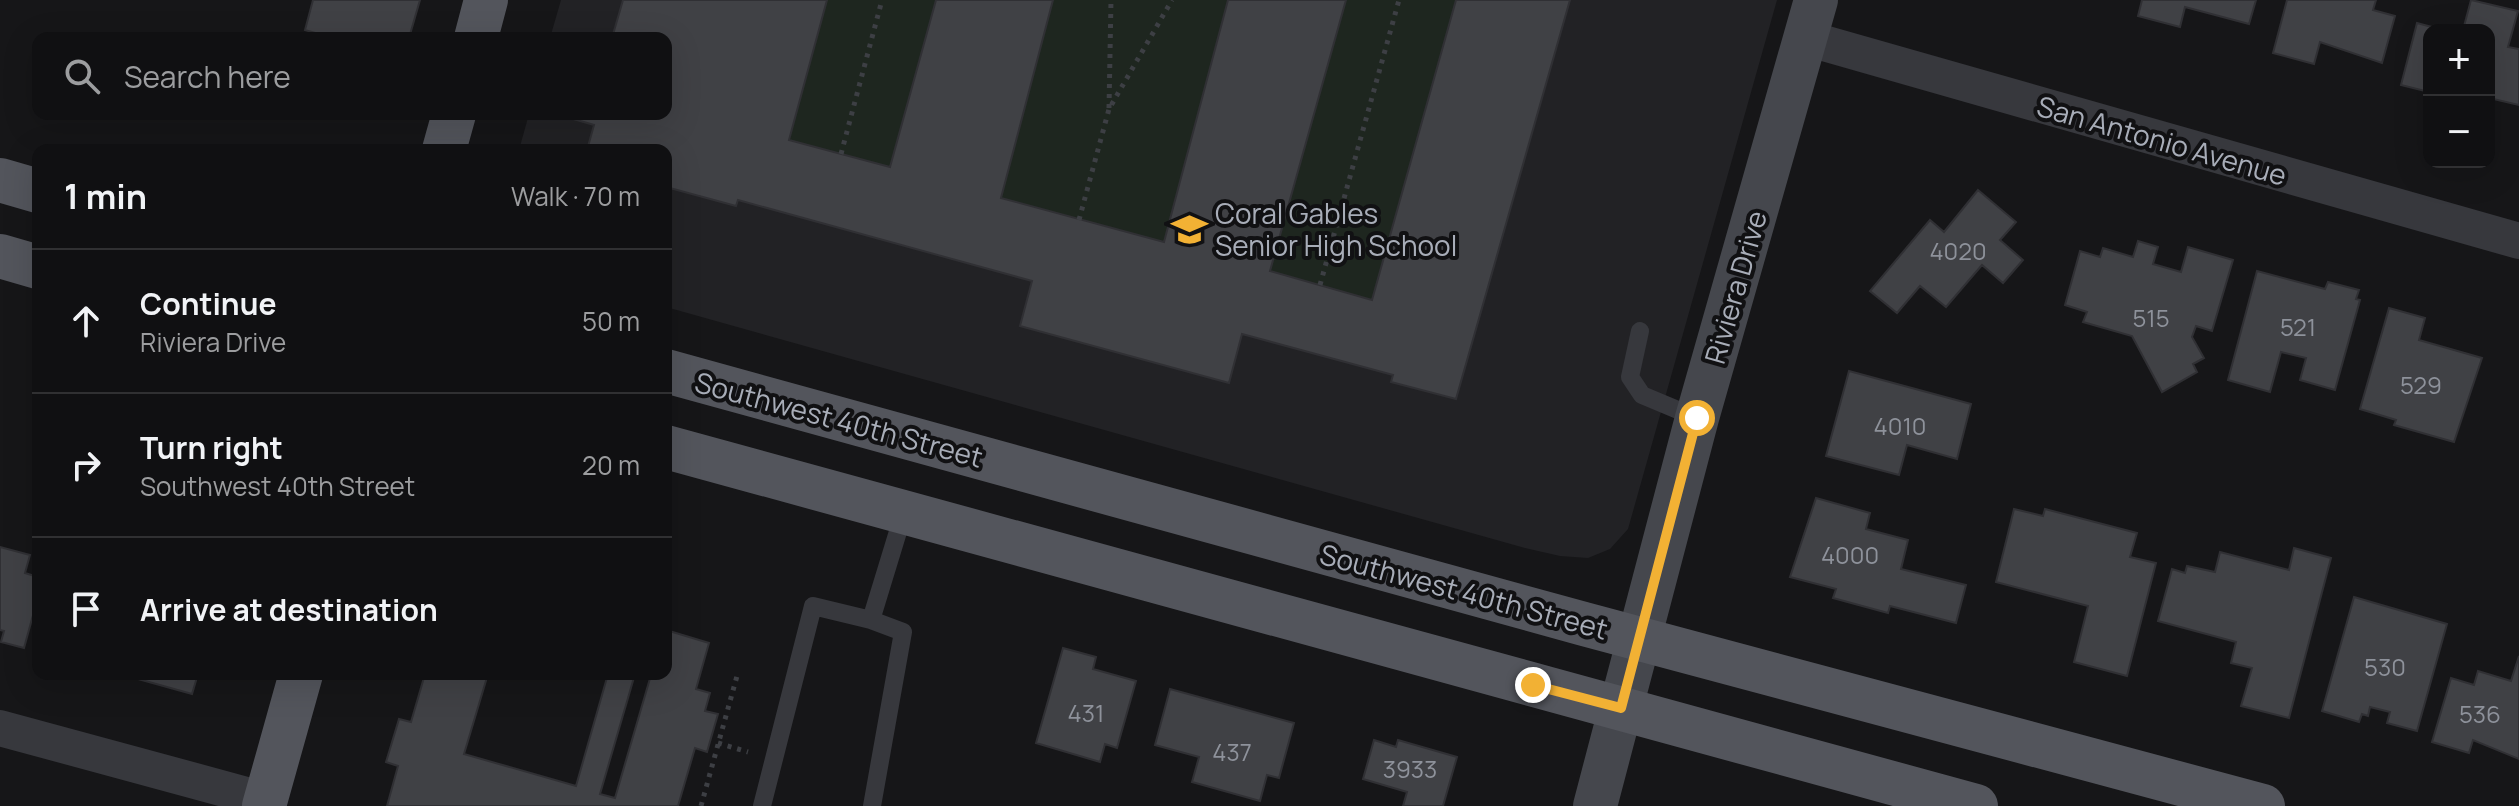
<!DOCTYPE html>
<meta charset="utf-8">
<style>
:root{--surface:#101012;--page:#1e1e20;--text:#f1f3f6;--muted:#9c9d9f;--line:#303032}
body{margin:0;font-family:Manrope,sans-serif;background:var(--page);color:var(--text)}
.controls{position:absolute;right:24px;top:24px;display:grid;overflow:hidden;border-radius:16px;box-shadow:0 8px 32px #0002}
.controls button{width:72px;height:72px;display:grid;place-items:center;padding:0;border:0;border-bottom:2px solid var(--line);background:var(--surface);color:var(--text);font:40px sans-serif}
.stop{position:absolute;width:24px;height:24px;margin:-18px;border:6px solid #f2b134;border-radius:50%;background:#fff}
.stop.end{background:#f2b134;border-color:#fff;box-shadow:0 2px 8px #0008}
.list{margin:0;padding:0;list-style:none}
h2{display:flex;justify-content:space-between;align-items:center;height:104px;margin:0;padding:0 32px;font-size:34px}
h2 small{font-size:26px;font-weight:400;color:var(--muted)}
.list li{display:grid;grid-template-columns:52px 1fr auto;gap:24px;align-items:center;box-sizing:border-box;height:144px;padding:0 32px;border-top:2px solid var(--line)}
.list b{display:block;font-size:30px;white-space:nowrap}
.list p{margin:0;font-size:26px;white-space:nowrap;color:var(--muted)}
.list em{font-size:26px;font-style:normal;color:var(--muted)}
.icon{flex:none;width:44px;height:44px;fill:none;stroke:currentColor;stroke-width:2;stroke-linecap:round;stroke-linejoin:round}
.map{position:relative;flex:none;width:2519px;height:806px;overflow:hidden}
.search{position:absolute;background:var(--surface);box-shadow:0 8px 32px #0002;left:32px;top:32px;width:640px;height:88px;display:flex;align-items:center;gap:20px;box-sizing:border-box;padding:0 28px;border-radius:16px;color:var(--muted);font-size:30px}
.panel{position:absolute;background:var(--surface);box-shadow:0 8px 32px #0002;left:32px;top:144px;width:640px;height:536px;border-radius:16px}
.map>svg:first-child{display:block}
</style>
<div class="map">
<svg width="2519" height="806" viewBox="0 0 2519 806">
<rect width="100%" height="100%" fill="#161618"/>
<path fill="#222225" d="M561,0H1777L1628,529L1610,549L1588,558L1560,556L1525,548L666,307V150H519L529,114H666V38H550Z"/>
<path fill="#1e261f" d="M827,0H936L890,167L789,140Z
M1053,0H1228L1164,242L1001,198Z
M1346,0H1456L1372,300L1270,271Z"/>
<path fill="#404145" stroke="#303034" stroke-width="2" d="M313,0H420L409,38H332L305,30Z
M623,0H827L789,140L890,167L936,0H1053L1001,198L1164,242L1228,0H1346L1270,271L1372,300L1456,0H1570L1456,399L1391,382L1393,375L1242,334L1229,383L1020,326L1032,281L738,200L736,206L666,187V150H587L594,125L570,118L571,114H666V38H612Z
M2142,0H2256L2249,24L2185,7L2180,27L2138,16Z
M2287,0H2376L2373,10L2395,16L2382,63L2320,42L2314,64L2273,53Z
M2471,0L2518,11L2508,47L2519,49V105L2489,98V30H2463Z
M2417,23L2443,30H2429V92L2401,85Z
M1978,190L2016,222L2000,240L2023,260L2003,283L1982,265L1946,307L1920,286L1897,313L1870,291L1930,220L1944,232Z
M2138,241L2158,247L2153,264L2181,272L2188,247L2233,260L2212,331L2196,326L2192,337L2204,358L2193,364L2197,372L2162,392L2132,336L2083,322L2087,312L2065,305L2080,251L2100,257L2103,248L2133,257Z
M2257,271L2325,289L2328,282L2359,290L2356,299L2360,300L2335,390L2300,380L2306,358L2281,352L2270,392L2228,380Z
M2389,308L2425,318L2419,340L2482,358L2454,442L2394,425L2396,420L2360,409Z
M1849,371L1971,404L1957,459L1907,445L1899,475L1826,456Z
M1816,498L1870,513L1866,529L1908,540L1901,569L1966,585L1956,623L1890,606L1888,613L1833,598L1836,589L1790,577Z
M2014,509L2043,516L2045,509L2137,533L2130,557L2156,563L2127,676L2074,662L2088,606L1996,582Z
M0,547L30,555L25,573L38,577V597L24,648L1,642L4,631L0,630Z
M2294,548L2331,558L2289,718L2241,706L2252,668L2231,663L2236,642L2158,621L2172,569L2185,573L2187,566L2215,572L2220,552L2289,570Z
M2354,597L2447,624L2417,731L2387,723L2390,712L2370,707L2368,716L2362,714L2359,722L2322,711Z
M666,630L709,643L696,689L710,693L705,711L718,714L707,752L695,748L678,806H387L398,766L386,762L399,719L411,722L425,674H488L464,754L576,786L608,674H635L600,794L615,798L651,675L666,674Z
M1063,648L1096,657L1093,669L1136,681L1117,748L1105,744L1100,762L1036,743Z
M2519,656V759L2473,740L2469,753L2432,742L2451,678L2474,685L2478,671L2511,681Z
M132,674H198L192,694L131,677Z
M1170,689L1294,723L1279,778L1267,775L1260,801L1192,782L1199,757L1155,745Z
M1374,740L1396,747L1398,740L1457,757L1443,806H1403L1407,792L1363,779Z"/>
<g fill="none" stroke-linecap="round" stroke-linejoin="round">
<path stroke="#3d3f44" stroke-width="5" stroke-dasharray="4 6" stroke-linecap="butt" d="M1109,108L1111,0
M841,154L882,0
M1079,220L1109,109L1172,0
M1320,285L1399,0
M718,743L748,752
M701,806L737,676"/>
<path stroke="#37383d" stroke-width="18" d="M1640,331L1630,377L1642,395L1697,418
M871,620L904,512
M762,806L813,606L871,620L903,632L872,806"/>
<path stroke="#37383d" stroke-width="36" d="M1806,38L2519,241
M0,728L265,800"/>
<path stroke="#45474d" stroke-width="44" d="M1595,806L1697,418L1816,0"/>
<path stroke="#53555c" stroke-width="44" d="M476,38L486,0
M444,150L454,114
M0,180L38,191
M0,256L38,267
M666,371L1584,624L2263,806
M666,447L1976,806
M264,806L301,674"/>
</g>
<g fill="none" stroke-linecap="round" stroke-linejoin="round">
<path stroke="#f2b134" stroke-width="10" d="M1533,685L1621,708L1697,418"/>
</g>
<defs>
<symbol id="school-bare" viewBox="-9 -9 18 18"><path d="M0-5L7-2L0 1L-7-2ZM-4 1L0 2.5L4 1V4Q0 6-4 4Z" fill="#f2b134" stroke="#111113" stroke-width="2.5" paint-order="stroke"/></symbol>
</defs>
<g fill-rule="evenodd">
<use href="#school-bare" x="1164" y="204" width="51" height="51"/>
</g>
<g text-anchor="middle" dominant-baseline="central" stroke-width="8" stroke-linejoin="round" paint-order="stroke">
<g font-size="24" fill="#8e929b">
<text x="1958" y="250">4020</text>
<text x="2151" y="317">515</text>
<text x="2298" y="326">521</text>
<text x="2421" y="384">529</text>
<text x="1900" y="425">4010</text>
<text x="1850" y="554">4000</text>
<text x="2385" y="666">530</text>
<text x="1086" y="712">431</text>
<text x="2480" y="713">536</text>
<text x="1232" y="751">437</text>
<text x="1410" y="768">3933</text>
</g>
<g font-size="28" fill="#a8adb8" stroke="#111113">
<text transform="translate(2162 140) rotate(16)">San Antonio Avenue</text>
<text transform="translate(1735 287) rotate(-74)">Riviera Drive</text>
<text transform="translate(839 419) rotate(15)">Southwest 40th Street</text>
<text transform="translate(1464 591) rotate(15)">Southwest 40th Street</text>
</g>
<g font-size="28" fill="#a8adb8" stroke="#111113" text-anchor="start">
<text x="1215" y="213">Coral Gables<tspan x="1215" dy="32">Senior High School</tspan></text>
</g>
</g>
</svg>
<div class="controls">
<button>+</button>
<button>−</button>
</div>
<div class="stop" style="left:1697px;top:418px"></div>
<div class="stop end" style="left:1533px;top:685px"></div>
<div class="search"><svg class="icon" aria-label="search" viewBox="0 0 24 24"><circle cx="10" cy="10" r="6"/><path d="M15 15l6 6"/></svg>Search here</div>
<section class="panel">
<h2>1 min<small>Walk · 70 m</small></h2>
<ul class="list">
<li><svg class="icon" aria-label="ahead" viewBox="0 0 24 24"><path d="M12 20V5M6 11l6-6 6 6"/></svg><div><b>Continue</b><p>Riviera Drive</p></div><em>50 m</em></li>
<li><svg class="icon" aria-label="right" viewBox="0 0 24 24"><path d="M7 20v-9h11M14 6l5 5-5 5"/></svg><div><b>Turn right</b><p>Southwest 40th Street</p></div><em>20 m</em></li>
<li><svg class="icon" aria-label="arrive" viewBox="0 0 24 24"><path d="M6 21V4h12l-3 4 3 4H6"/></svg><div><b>Arrive at destination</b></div></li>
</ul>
</section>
</div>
